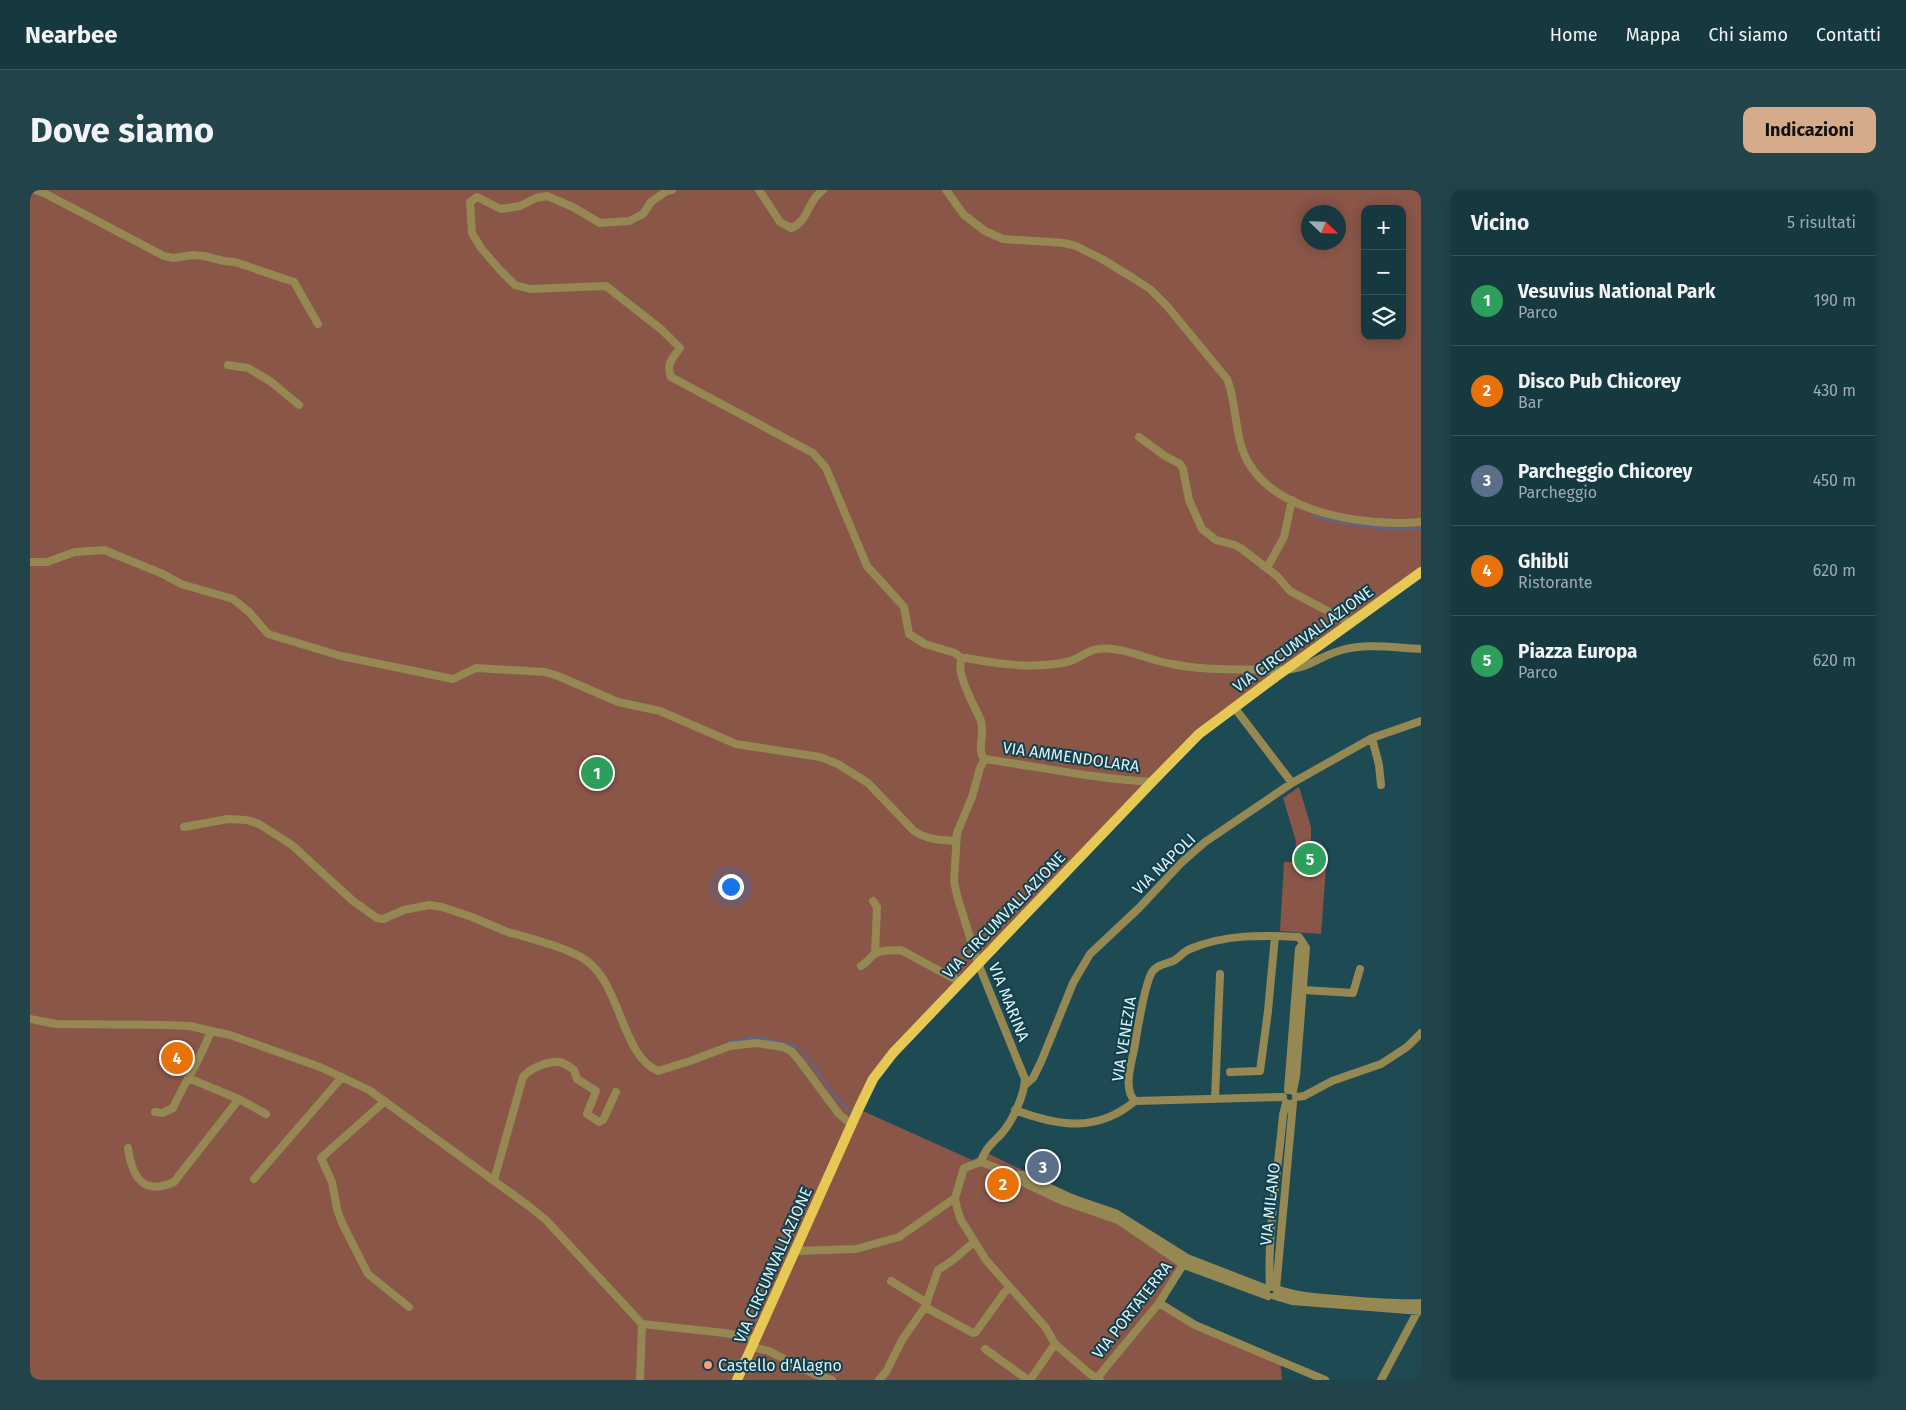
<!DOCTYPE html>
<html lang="it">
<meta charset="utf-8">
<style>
:root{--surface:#16383f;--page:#23434a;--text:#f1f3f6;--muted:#9eacb0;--line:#355259;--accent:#d6ab8b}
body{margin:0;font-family:"Fira Sans",sans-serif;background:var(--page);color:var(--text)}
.controls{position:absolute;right:15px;top:15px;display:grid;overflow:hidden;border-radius:10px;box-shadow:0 2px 12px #0003}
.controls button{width:45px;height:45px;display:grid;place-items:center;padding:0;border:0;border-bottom:1px solid var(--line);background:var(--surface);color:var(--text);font:25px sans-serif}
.compass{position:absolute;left:1271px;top:15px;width:45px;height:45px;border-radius:50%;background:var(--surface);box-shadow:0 2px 12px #0003;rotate:113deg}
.you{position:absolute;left:700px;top:696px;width:18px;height:18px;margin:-12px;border:4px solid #fff;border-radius:50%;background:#1a73e8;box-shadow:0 0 0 8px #1a73e833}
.badge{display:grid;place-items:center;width:32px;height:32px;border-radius:50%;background:var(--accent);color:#fff;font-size:16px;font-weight:700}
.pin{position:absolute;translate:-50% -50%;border:2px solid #fff;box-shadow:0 1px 5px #0006}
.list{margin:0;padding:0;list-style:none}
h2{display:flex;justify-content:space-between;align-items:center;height:65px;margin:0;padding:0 20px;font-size:21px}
h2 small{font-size:16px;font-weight:400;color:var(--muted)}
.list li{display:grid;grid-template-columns:32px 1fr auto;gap:15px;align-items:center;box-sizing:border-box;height:90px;padding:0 20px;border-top:1px solid var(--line)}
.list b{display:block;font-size:19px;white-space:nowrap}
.list p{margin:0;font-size:16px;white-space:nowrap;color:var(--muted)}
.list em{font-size:16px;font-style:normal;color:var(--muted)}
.icon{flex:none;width:28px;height:28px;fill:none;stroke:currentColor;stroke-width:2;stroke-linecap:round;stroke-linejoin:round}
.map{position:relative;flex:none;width:1391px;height:1190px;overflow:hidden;border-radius:10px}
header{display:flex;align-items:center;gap:30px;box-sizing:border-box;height:70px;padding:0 25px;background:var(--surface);border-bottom:1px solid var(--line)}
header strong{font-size:24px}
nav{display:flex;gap:28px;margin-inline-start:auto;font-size:18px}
.intro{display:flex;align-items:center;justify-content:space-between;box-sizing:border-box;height:120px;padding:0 30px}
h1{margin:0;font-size:35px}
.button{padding:12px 22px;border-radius:10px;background:var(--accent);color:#111;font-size:18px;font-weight:700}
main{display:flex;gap:30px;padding:0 30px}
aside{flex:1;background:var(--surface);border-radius:10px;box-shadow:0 2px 12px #0003}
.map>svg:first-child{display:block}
</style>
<header>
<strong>Nearbee</strong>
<nav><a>Home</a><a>Mappa</a><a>Chi siamo</a><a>Contatti</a></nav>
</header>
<div class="intro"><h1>Dove siamo</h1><a class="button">Indicazioni</a></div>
<main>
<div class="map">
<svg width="1391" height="1190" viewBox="0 0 1391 1190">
<rect width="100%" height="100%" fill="#1e4a54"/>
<path fill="#895648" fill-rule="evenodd" d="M0,0H1391V386L1165,551L852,882L833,921L942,970L957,963L1029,998L1092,1024L1157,1066L1135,1112L1169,1135L1250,1167L1252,1190H0ZM1335,19H1372V146H1335ZM1278,22H1308V52H1278Z
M1269,597L1281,637V656L1290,657V664L1297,665L1291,744L1250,741L1254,672H1264L1266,651L1253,608Z"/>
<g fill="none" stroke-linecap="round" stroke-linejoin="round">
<path stroke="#5b6691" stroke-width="2" d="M1282,326C1318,336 1354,340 1391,339
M699,852L727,847L766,856L778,868L801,901L821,923"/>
<path stroke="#958853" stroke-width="8" d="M5,0L14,3L134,66L143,68L163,65L174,66L194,71L205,72L264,92L288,134
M642,0L635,2L621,12L613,24L599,31L570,33L543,17L517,6L506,8L490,16L471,19L447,7L440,12L442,43L451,58L469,79L485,95L500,99L576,96L632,140L650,158C642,169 636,174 641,187L783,263L796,278L837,376L874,417L879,444L895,454L925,463L932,469
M729,0L750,32L761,38C779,31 777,11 793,0
M916,0L934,25L955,41L973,49L1034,53L1046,56L1072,69L1103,88L1120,99L1137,116L1197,189C1207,213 1204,240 1214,264C1239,323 1335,337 1391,332
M198,175L218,178L240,191L269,215
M1109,247L1135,266L1150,274L1153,279L1159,310L1172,339L1186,350L1205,355L1212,359L1247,386L1260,401L1320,433
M0,372H17L45,362L74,360L133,384L151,394L203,409L219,422L238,444L311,466L423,489L446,478L515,482L528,486L588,512L630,521L706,554L790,567L808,574L838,593L884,641C897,650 911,650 926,651
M1237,378L1254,347L1262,310
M1204,517L1262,593
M1342,548L1349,575L1351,595
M1122,592C1067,589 1010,577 955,569L952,566C948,555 955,543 951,531C946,518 924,482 932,469L936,468C968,474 1004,479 1037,472C1048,470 1057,460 1068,459C1093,456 1117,470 1142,474C1176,481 1213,479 1248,480C1277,481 1286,467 1312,460C1337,453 1366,458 1391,459
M154,637L198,629L217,630L229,634L262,655L323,711L347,728L353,729L374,720L399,715L412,717L442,727L480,743L486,744C505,750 541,759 557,771C591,796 592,866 628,881L660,871L700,856L726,853L753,857L761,861L769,870L809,924L822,935
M843,711L847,717L845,764
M831,776C837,773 841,766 846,763C853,760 863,760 871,760L930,792
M1274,800L1323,803L1330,779
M0,829L26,834L137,835L160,836L181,841L200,845L290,877L339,900L500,1017L516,1030L612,1134L695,1143L726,1149
M1200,882L1230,881L1238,821L1245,746
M158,888L209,909L236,924
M995,895L1003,888L1011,872L1043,793L1060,764L1109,718L1151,673L1175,652L1262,593L1342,548L1391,531
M1258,900L1269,759L1273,753
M1253,907L1105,911C1093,900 1101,874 1104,860C1107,843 1114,795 1122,782C1127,774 1138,774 1145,770C1151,766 1154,761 1160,759C1195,744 1233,745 1269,747L1276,758L1266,886L1263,901
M1266,907L1274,906L1302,891L1351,874L1377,857L1391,843
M1185,909L1190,784
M355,911L291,968L302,992L307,1019L312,1033L338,1084L379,1117
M1263,913L1246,1099C1269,1107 1293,1108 1318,1110C1342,1112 1367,1114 1391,1113
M985,920C1028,936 1067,943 1105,911
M125,922L132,923L143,918C155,892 171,868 181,841
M98,958C102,987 113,1006 144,992L209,909
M951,972C954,959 963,953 972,943C983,930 994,906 995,889L948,773L928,709L924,692L927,643L942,607L950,578L955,569
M951,972L985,985H993L1041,1008L1085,1023L1157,1068L1237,1099
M951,972L934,978L925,1008L927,1018L931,1030L956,1070L1016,1138L1025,1154L1060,1184L1070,1190
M985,985L990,991L1030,1010L1088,1030L1154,1075L1238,1106
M224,989L312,887
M464,990L493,887C500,878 518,871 529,872C534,873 540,877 544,880L547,889L566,901L557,924L569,932L573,930L586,902
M765,1061L826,1059L869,1047L925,1008
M861,1091L897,1113
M1240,1097C1237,1043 1248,980 1253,925L1256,913
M1245,1106L1262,1111L1391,1121
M1129,1113L1165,1135L1295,1190
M895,1117L943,1143L946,1142L974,1103L980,1097
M722,1157L739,1161L784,1184L802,1190
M955,1159L998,1190
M1067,1188L1129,1113L1156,1070
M610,1190L612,1134
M849,1190L856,1182L872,1150L895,1117L908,1080L923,1070L944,1052
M1000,1190L1025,1154
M1351,1190L1390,1117"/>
<path stroke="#e6c955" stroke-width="10" d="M1261,476L1391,382
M707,1190L829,918L843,889L863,863L1122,592L1169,544L1244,488"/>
<path stroke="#e6c955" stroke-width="10" d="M1244,488L1261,476"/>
</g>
<circle fill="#f49e87" stroke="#123f49" stroke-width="2" cx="678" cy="1175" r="5"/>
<g text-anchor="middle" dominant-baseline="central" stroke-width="4" stroke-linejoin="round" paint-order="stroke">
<g font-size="16" fill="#daf1f7" stroke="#123f49">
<text transform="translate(1273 449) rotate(-36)">VIA CIRCUMVALLAZIONE</text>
<text transform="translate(1041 567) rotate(8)">VIA AMMENDOLARA</text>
<text transform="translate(1134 674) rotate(-44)">VIA NAPOLI</text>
<text transform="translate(974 725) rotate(-46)">VIA CIRCUMVALLAZIONE</text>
<text transform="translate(979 812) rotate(68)">VIA MARINA</text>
<text transform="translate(1094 849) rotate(-81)">VIA VENEZIA</text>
<text transform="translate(1240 1014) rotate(-84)">VIA MILANO</text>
<text transform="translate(743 1075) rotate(-66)">VIA CIRCUMVALLAZIONE</text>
<text transform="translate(1102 1120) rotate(-52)">VIA PORTATERRA</text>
</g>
<g font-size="16" fill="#daf1f7" stroke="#123f49" text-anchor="start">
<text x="688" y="1175">Castello d'Alagno</text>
</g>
</g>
</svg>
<div class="controls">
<button>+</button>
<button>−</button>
<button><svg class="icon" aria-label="layers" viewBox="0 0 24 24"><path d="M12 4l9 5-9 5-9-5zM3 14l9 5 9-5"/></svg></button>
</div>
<svg class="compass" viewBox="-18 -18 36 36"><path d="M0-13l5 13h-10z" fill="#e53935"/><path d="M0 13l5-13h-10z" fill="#9eacb0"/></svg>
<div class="you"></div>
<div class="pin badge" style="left:567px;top:583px;background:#2e9e5b">1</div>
<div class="pin badge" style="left:973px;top:994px;background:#e8710a">2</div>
<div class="pin badge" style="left:1013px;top:977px;background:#5c6f8a">3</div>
<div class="pin badge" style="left:147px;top:868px;background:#e8710a">4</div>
<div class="pin badge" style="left:1280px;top:669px;background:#2e9e5b">5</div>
</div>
<aside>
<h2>Vicino<small>5 risultati</small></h2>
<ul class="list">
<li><span class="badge" style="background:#2e9e5b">1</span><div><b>Vesuvius National Park</b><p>Parco</p></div><em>190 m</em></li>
<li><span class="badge" style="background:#e8710a">2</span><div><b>Disco Pub Chicorey</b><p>Bar</p></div><em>430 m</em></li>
<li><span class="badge" style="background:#5c6f8a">3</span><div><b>Parcheggio Chicorey</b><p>Parcheggio</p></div><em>450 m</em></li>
<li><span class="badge" style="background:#e8710a">4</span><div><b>Ghibli</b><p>Ristorante</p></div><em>620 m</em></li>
<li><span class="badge" style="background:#2e9e5b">5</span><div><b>Piazza Europa</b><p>Parco</p></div><em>620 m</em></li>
</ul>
</aside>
</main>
